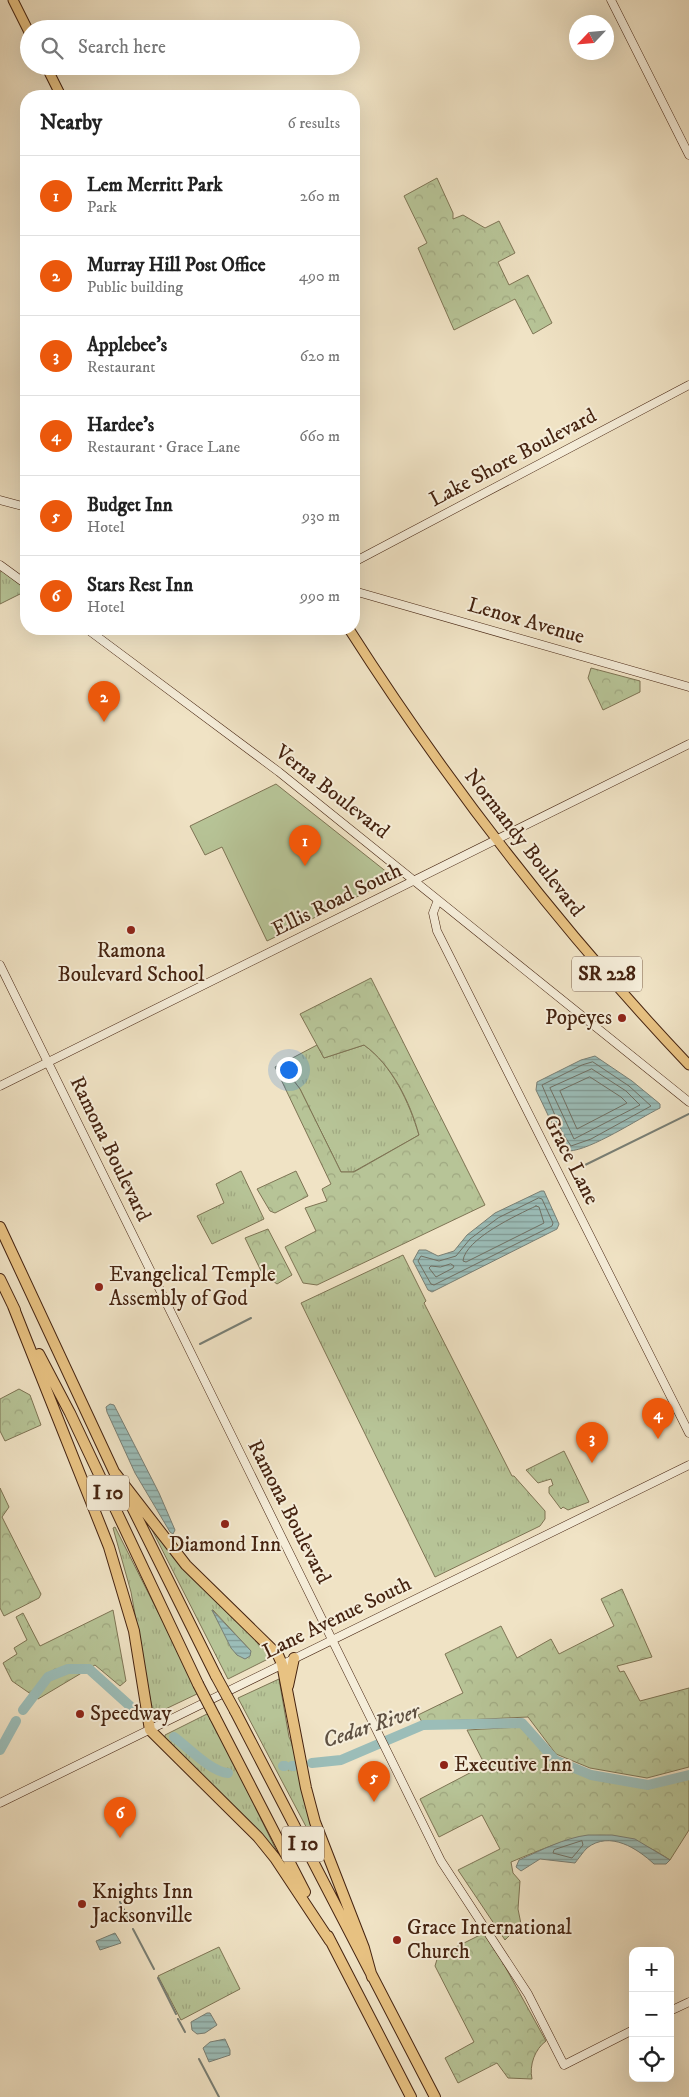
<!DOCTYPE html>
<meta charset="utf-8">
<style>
:root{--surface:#fff;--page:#f6f6f6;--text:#222;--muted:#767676;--line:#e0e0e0;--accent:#ea580c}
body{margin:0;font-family:"IM FELL DW Pica",serif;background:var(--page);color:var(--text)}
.controls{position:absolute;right:15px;bottom:15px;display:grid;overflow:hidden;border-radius:10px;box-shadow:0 5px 20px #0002}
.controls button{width:45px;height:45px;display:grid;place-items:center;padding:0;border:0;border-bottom:1px solid var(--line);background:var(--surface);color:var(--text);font:25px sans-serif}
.compass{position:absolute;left:569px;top:15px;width:45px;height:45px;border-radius:50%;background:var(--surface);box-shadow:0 5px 20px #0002;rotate:244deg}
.you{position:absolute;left:288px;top:1069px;width:18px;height:18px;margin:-12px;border:4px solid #fff;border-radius:50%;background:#1a73e8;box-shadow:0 0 0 8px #1a73e833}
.badge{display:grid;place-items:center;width:32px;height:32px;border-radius:50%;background:var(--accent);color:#fff;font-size:16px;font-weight:700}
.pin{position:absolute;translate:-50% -41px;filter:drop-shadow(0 1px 2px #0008)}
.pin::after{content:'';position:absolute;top:26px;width:18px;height:15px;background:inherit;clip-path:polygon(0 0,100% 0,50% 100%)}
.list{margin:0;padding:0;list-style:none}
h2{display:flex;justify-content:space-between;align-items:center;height:65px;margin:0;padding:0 20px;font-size:21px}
h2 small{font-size:16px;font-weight:400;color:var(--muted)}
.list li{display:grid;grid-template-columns:32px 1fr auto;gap:15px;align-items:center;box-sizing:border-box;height:80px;padding:0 20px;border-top:1px solid var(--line)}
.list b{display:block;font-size:19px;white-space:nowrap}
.list p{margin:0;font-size:16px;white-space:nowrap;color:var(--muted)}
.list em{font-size:16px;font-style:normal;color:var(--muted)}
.icon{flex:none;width:28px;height:28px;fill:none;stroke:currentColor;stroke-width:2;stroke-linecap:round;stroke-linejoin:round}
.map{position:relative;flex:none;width:689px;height:2097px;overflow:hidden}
.search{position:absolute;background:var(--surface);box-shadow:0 5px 20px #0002;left:20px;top:20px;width:340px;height:55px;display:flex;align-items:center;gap:12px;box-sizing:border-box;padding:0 18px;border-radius:28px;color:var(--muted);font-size:19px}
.panel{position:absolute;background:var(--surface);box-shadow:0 5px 20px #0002;left:20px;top:90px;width:340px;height:545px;border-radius:20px}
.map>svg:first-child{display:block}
</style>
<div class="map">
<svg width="689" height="2097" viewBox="0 0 689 2097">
<defs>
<pattern id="grass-tufts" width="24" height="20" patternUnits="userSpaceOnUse" patternTransform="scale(1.25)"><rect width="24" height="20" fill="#b7c497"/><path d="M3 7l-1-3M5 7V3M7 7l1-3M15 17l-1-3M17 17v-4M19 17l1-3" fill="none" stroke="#9fa881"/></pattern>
<pattern id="forest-crowns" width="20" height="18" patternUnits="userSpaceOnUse" patternTransform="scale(1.25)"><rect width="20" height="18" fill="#b7c497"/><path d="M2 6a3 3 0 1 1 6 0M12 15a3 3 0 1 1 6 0" fill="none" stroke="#9fa881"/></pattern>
<pattern id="water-rules" width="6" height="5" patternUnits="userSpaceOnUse" patternTransform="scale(1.25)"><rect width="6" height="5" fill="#9bbdb8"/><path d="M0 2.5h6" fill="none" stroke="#809994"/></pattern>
</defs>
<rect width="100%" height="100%" fill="#f0e3c5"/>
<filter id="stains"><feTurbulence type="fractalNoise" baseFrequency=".004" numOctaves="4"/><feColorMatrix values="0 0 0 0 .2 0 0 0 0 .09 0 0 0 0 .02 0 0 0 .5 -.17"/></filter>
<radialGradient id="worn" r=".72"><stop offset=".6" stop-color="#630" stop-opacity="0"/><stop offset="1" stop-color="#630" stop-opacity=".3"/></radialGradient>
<path fill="url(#grass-tufts)" stroke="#7e7454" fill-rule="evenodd" d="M2,571L26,588V591L0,604V572Z
M317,1045L324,1058L364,1045C392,1065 409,1102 419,1135L353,1172H341L300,1089L281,1064Z
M241,1171L264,1219L212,1244L197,1216L224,1203L216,1184Z
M403,1255L426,1301L424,1303L512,1476H514L545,1511V1519L540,1526L435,1577L301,1303Z
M564,1451L589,1502L568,1510L563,1507L561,1509L549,1493V1487L553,1485L551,1479L538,1483L526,1470Z
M150,1526L268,1650L272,1657L228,1679ZM212,1610H213L251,1651L237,1655Z
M115,1527L199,1693L155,1714L152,1709L131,1592L113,1528Z
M279,1679L289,1737L298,1756L314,1833L311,1836L238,1698Z
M209,1713L283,1864L165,1738V1735Z
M219,1947L240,1989L181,2020L158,1976Z"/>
<path fill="url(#forest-crowns)" stroke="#7e7454" d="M437,178L453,213V219L463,215L485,228L499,221L515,253L498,262L509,285L528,275L552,323L533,334L515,299L454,330L418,248L427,243L404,196Z
M591,668L640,681V692L603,710L588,678Z
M371,978L485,1205L317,1285L303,1283L285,1247L316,1231L305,1208L327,1201L322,1189L331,1184L275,1067L281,1064L300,1089L341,1172H354L419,1135C410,1102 392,1065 364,1045L324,1058L300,1014Z
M296,1171L308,1196L275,1213L270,1211L257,1189Z
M268,1229L292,1275L277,1284L262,1273L245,1238Z
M19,1389L30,1395L41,1425L5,1441L0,1431V1399Z
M0,1488L9,1507L2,1517L41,1594L39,1598L4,1616L0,1608Z
M622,1589L652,1657L617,1666L620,1672L624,1671L640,1701L689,1688V1767L647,1778L590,1768L556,1754L528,1717L422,1722L418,1715L463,1693L445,1654L501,1626L517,1658L551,1639L559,1654L614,1626L601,1599Z
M113,1610L126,1681L120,1686L95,1665L38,1699L12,1681L3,1663L17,1654L14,1648L27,1640L16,1617L23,1613L40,1646Z
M520,1727L553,1762L590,1778L648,1789L689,1778V1830L670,1860C609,1819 574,1836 511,1862L513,1873L520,1881L518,1909L521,1924L505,1940L458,1870L500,1849L482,1815L439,1837L420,1799L485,1765L467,1730Z
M486,1932L546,2041C535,2049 529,2065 532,2079L508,2078L497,2063L458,2083L445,2058L474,2042L435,1966L438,1956Z"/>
<path fill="#b7c497" stroke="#7e7454" d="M276,784L393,877V879L267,941L222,847L205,855L190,826Z"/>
<path fill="url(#water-rules)" stroke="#797f75" d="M595,1056L632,1081L660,1104V1108C638,1119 591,1150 569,1151L558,1136L536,1090L537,1082L581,1060Z
M541,1191H544L559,1224L557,1229L432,1292L428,1290L413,1261L419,1250H426L438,1256L454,1251L467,1235L495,1213Z
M110,1404L114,1405L159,1493L175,1530L173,1534L170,1532L135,1473L107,1412L106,1407Z
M212,1610L251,1651L250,1656L245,1659L237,1655L231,1648Z
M588,1835H612L635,1839L670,1860L666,1864H654C638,1849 610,1830 587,1848C583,1852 579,1858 575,1863L540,1859L521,1871L516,1867L519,1860C542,1850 564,1838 588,1835Z
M115,1933L121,1943L100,1950L96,1941Z
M207,2013H210L217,2025L205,2033L197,2034L192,2030L191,2022Z
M225,2039L230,2050V2055L209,2062L203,2048L210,2042Z"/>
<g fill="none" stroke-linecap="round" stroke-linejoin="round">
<path stroke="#707064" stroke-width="1" d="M593,1062L629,1086L651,1106L591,1139L571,1146L563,1134L542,1085L582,1065Z
M592,1069L626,1091L640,1105L574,1139L550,1088Z
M590,1077L621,1097L627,1103L577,1129L560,1091Z
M539,1198L542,1199L553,1223L552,1226L434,1285L431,1284L418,1261L421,1256L439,1261L456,1256L470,1239L498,1218Z
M536,1206L539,1207L544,1223L466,1262L463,1261C465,1239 517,1215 536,1206Z
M451,1264L454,1266L453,1268L436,1277L429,1268L431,1266L440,1267Z
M582,1841L583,1845L572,1858L553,1853L554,1850Z"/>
<path stroke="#797f75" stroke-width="2" d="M581,1167L689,1114
M200,1344L251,1318
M120,1902L129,1920
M133,1929L154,1969
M158,1978L176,2014
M178,2019L185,2032
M199,2059L219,2097"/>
<path stroke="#9bbdb8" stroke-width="10" d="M23,1710L48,1677L68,1669H89L130,1706
M174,1737C188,1747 211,1772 228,1773
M0,1750L16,1721
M312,1763L341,1760L423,1725L522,1723L555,1760L591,1775L648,1785L689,1775
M283,1766H285
M292,1766H294"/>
<defs>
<path id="secondary" d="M611,0L689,155
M0,500L26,507
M354,562L689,385
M0,565L26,584
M354,591L689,687
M87,629L279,772L689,1102
M438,900L433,913L437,931L689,1433
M0,965L441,1861L528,1994L564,2065L633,2030
M0,1086L689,744
M0,1803L689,1465
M670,2011L689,2002"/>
<path id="primary" d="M13,0L29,32
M46,66L61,96
M349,629C448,784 562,931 689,1065"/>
<path id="highway" d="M0,1227L117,1478
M0,1279L15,1310
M13,1306L109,1547L134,1631L150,1730L258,1837L275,1858L330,1941
M39,1354L70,1413L198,1684
M115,1473L186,1565L278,1655L282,1664L306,1788L315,1822L364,1948L372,1977
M127,1497L216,1676
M288,1686L294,1658
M235,1711L435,2097
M215,1717L305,1892
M328,1936L411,2097"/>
</defs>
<use href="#secondary" stroke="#452310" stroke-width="9"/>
<use href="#primary" stroke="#452310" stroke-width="11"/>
<use href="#highway" stroke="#452310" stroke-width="12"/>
<use href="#secondary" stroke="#f5edd9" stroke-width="8"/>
<use href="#primary" stroke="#e8c282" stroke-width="9"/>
<use href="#highway" stroke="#e8c282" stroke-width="10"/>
<defs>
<path id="highway-bridge" d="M216,1676L235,1711
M198,1684L215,1717"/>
</defs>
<use href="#highway-bridge" stroke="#452310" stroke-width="12" stroke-linecap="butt"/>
<use href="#highway-bridge" stroke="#e8c282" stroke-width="10"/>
</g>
<g fill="#8f2418" stroke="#f5edd9" stroke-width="2">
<circle cx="131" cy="930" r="5"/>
<circle cx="622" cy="1018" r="5"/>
<circle cx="99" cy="1287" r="5"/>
<circle cx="225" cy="1524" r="5"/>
<circle cx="80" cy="1714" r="5"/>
<circle cx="444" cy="1765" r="5"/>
<circle cx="82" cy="1904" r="5"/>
<circle cx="397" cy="1940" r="5"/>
</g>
<g text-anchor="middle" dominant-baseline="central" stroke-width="4" stroke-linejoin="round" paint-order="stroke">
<g fill="#f5edd9" stroke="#7a604c" stroke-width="1">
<rect x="572" y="956.5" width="70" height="35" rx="4"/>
<rect x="87" y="1475.5" width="42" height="35" rx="4"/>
<rect x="282" y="1826.5" width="42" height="35" rx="4"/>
</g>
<g font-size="20" font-weight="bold" fill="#452310">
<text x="607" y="974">SR 228</text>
<text x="108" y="1493">I 10</text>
<text x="303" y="1844">I 10</text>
</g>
<g font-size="21" fill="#452310" stroke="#f5edd9">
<text transform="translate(513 458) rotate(-28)">Lake Shore Boulevard</text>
<text transform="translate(526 621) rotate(16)">Lenox Avenue</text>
<text transform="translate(332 792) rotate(38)">Verna Boulevard</text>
<text transform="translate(524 843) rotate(52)">Normandy Boulevard</text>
<text transform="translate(337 900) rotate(-26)">Ellis Road South</text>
<text transform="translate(110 1149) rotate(64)">Ramona Boulevard</text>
<text transform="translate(571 1160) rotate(63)">Grace Lane</text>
<text transform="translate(289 1512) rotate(63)">Ramona Boulevard</text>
<text transform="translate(337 1618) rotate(-26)">Lane Avenue South</text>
</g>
<g font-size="21" fill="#452310" stroke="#f5edd9" text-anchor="start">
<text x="131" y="951" text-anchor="middle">Ramona<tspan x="131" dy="24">Boulevard School</tspan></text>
<text x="612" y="1018" text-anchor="end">Popeyes</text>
<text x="109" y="1275">Evangelical Temple<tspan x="109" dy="24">Assembly of God</tspan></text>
<text x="225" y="1545" text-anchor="middle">Diamond Inn</text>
<text x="90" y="1714">Speedway</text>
<text x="454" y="1765">Executive Inn</text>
<text x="92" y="1892">Knights Inn<tspan x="92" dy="24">Jacksonville</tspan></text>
<text x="407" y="1928">Grace International<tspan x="407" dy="24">Church</tspan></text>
</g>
<g font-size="22" font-style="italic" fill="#5f5142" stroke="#f5edd9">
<text transform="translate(371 1726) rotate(-18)">Cedar River</text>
</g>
</g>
<rect width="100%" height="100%" filter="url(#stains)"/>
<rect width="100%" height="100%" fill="url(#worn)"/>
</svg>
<div class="controls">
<button>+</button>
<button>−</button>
<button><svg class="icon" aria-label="locate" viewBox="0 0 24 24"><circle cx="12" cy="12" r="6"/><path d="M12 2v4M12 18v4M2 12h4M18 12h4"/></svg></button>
</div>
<svg class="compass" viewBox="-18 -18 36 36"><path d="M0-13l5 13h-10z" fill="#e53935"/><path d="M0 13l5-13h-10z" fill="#767676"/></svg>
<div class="you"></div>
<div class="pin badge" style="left:305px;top:866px">1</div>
<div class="pin badge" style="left:104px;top:722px">2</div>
<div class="pin badge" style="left:592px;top:1463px">3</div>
<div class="pin badge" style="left:658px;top:1439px">4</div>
<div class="pin badge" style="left:374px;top:1802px">5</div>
<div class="pin badge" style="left:120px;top:1838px">6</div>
<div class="search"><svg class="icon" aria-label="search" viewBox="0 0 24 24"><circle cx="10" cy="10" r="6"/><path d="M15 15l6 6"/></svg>Search here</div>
<section class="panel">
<h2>Nearby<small>6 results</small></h2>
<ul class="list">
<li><span class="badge">1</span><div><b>Lem Merritt Park</b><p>Park</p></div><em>260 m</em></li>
<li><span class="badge">2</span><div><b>Murray Hill Post Office</b><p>Public building</p></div><em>490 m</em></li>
<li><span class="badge">3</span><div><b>Applebee's</b><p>Restaurant</p></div><em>620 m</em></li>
<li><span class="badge">4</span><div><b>Hardee's</b><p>Restaurant · Grace Lane</p></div><em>660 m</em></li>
<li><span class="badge">5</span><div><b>Budget Inn</b><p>Hotel</p></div><em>930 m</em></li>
<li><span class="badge">6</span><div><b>Stars Rest Inn</b><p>Hotel</p></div><em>990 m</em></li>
</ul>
</section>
</div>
